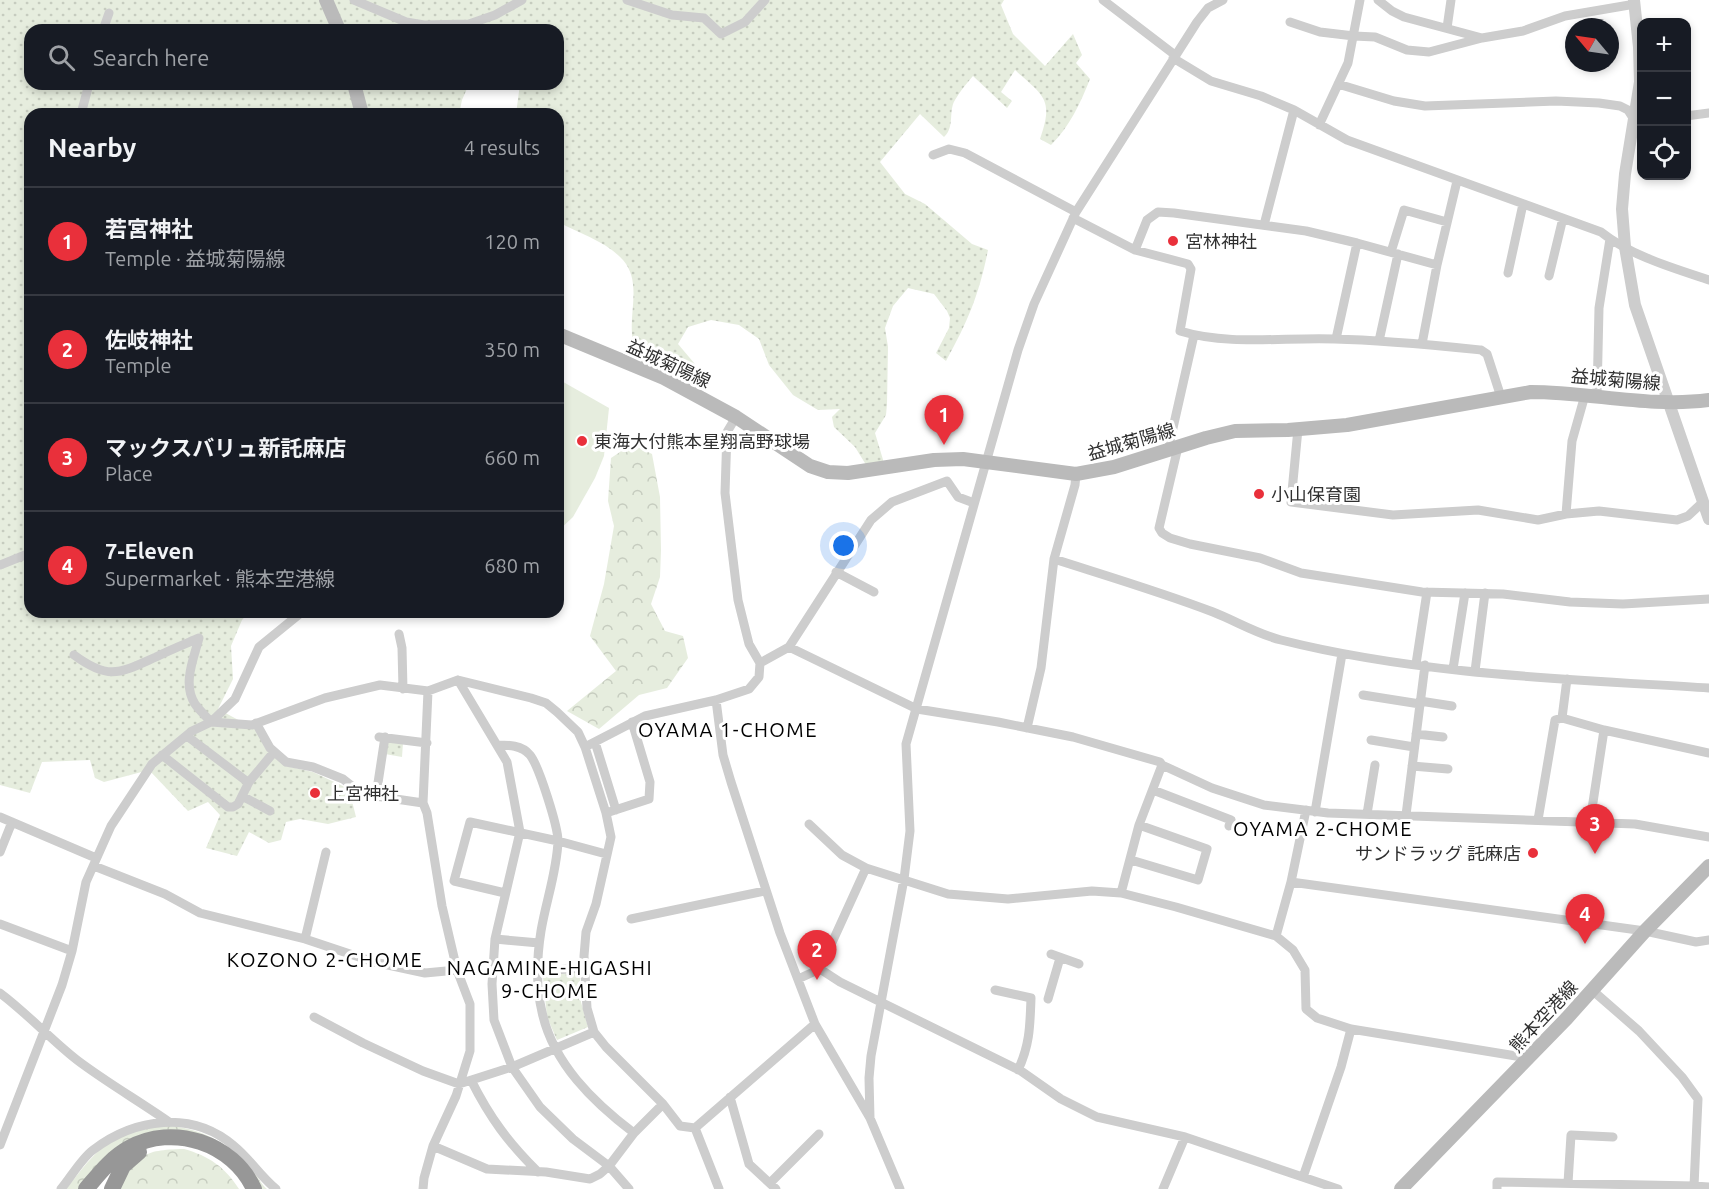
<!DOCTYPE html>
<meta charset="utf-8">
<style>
:root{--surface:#171b24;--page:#20242c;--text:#f1f3f6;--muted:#9ea1a6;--line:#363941;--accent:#e9303b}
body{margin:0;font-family:Ubuntu,"Noto Sans JP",sans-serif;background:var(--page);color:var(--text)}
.controls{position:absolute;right:18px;top:18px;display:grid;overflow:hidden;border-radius:12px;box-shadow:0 3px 9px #0003}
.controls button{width:54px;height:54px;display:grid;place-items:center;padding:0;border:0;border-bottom:2px solid var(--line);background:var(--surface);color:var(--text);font:30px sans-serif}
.compass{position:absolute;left:1565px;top:18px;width:54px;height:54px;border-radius:50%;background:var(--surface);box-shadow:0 3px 9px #0003;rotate:299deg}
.you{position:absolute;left:844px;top:546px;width:21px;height:21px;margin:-15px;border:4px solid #fff;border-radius:50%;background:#1a73e8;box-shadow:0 0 0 9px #1a73e833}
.badge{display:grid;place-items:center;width:39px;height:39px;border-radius:50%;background:var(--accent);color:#fff;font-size:20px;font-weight:700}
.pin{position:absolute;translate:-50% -50px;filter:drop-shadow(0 2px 3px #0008)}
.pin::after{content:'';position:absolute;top:32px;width:21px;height:18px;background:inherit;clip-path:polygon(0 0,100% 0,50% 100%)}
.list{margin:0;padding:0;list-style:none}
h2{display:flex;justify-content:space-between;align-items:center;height:78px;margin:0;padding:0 24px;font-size:26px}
h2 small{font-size:20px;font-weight:400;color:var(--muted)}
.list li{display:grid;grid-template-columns:39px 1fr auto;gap:18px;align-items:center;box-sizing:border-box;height:108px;padding:0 24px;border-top:2px solid var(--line)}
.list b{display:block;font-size:22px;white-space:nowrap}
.list p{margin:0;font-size:20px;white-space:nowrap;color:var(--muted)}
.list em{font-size:20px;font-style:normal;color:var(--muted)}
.icon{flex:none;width:33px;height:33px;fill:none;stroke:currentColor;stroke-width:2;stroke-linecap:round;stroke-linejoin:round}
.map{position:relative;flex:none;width:1709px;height:1189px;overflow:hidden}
.search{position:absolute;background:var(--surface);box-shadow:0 3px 9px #0003;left:24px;top:24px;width:540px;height:66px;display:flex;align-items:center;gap:15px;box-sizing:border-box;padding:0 21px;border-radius:18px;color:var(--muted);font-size:22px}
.panel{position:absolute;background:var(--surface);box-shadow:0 3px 9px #0003;left:24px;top:108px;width:540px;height:510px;border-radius:18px}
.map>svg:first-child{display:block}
</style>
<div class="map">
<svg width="1709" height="1189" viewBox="0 0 1709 1189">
<defs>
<pattern id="forest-crowns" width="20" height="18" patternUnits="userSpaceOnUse" patternTransform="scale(1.5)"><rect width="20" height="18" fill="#e6edde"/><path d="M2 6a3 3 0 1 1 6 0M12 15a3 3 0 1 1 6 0" fill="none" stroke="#c6ccbf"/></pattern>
<pattern id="park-dots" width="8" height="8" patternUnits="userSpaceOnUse" patternTransform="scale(1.5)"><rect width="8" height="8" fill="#e6edde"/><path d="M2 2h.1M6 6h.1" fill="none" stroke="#c6ccbf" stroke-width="1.8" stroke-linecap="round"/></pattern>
</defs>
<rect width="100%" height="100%" fill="#fff"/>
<path fill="url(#forest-crowns)" d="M632,444L652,454L660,497L661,550L660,577L651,604L665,631L683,636L688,658L667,688L639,695L599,729L567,711L616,671L590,636L604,584L614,526L608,501L611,458Z
M163,1125C201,1128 227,1141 253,1171C258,1177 261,1184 267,1189H260L257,1182L172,1131L80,1189H66C81,1171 98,1145 121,1136C133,1130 149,1128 163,1125Z
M184,1149C209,1156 225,1167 239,1189H117C141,1155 140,1150 184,1149Z"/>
<path fill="url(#park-dots)" d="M0,0H1004L1001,5L1013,34L1045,66L1073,34L1082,55L1076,63L1090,79C1080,104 1070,126 1051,145L1040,139C1054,99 1044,96 1015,70L1001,92L1012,101L1007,108L973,76C967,83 960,91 955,100C948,111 955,127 944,137L920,114L880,162L905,194L925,204L972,244L988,250C979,295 968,321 946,361L936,353L949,328L950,318L947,311L934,294L908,288L893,306L885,328L888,347L887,404L886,415L875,433L884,463L868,468L855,447L834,427L832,417L840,409L818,410L793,395L769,365L759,339L739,325L711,320L688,327L678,344L700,370L687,378L642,364C636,354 632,344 632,333C630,309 641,281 623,260C607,242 579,233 558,222V114H516L520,84H558V30H30V84H469L462,100L459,114H30V612H249L242,620L231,646L233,679L218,709L255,729L267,751L286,766L313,772L349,789L356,817L328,824L300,819L286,822L281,840L269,843L249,832L237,856L206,848L220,815L208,802L188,811L149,770L104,782L95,778L90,760L42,762L30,793L0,785Z
M387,740L403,743L402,757L385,754Z
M578,973L580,975L581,1002L588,1027L557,1040L547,1017L543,977L546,974Z"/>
<path fill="#e6edde" d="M558,379L609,408L604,456L595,478L573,517L558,531Z"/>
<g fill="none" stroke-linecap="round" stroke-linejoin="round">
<path stroke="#cdcdcd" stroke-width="9" d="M354,0L406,22L424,25L469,24L495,15L522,0
M627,0L672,15L704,18L721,34L745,22L765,0
M1103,0L1175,55
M1290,22L1320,32L1354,36L1375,37L1407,50L1429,52L1482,38L1404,17L1392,11L1378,0
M1447,28L1451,0
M103,30L109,13
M1482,38L1523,31L1565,16L1635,4
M1173,58L1211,81L1261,96L1294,110L1347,140L1601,232C1631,256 1673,268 1709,280
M1338,84L1394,101L1425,106L1556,101L1599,103L1620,106L1628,110L1635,121H1642
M81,114L89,84
M1686,116L1709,113
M1319,125L1348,63L1360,0
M933,155L949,149L965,153L1076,212
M1073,218L1135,250L1188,264L1191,269L1180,331C1229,346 1284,337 1335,339C1384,340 1432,345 1481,350L1487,354L1501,397
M1264,225L1294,110
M1135,250L1147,220L1158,212L1174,213L1306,231L1357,243L1437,265
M1391,252L1404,210L1447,222
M1508,273L1523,204
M1549,276L1563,218
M1336,339L1357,243
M1379,341L1398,254
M1422,344L1437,265L1457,181
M1597,396L1599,308L1610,239
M736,417L727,432L725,493L738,600L749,644L760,663
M1298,429L1291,502L1393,515L1478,510L1538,520L1566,514L1572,441L1585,395
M1178,447L1159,528L1162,533L1170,538L1190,544L1260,558L1301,573L1422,592L1503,594L1570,602L1623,604L1709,599
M1168,450L1194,335
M1566,514L1599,511L1677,520L1688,516L1703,502
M1054,559C1107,576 1161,592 1213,612C1236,621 1257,634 1281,640C1420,675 1566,679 1709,688
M0,565L30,553
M836,572L874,592
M399,634L402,648L403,689
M789,647L917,709L998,722L1073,737L1160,762L1162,765L1212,788L1264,805L1328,813L1635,824L1709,837
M74,655C109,681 120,673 156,657C170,650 185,644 199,638C194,658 182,684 195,704C199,710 206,716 211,722L252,725L325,698L380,685L428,691L458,680L531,698L546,703L557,712L578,732L585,747L606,813L611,837L596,904L586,932L584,956L587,1008L594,1032L606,1047L663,1104L680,1126L695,1128L815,1024
M1416,664L1427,592
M1453,669L1465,593
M1475,671L1485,593
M458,680L507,762L520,832L495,939L492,984L494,1020L512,1067L540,1107L573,1139L609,1166L629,1189
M1363,695L1420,704
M716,700L723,755L731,782L780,933L815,1024L870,1118L900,1189
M1420,701L1452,706
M1562,718L1604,730L1590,822
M256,723L270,748L286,762L313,767L343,779L362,794L423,803
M1027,728L1041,668L1054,559L1075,485L1076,474
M1604,730L1709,753
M1416,734L1443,737
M187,736L245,780L249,782
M379,737L427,743
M1371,740L1414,747
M595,742L616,810
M497,745C508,745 522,745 530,755C539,766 558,827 558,841C557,871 546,901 541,931C537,956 536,987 542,1012C553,1063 593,1102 634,1133
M585,747L645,716L716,700L749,689L759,677L760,663L789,647L871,520L892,502L947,481L958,497L974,503
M162,755L228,807H233L238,804L249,782L274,752
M1412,766L1448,769
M1153,790L1231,820L1229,826
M242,796L270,811
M376,796L385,737
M1315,812L1342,654
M606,813L649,799L650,782L632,722
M1367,814L1375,765
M1406,815L1425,665
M0,817L96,858
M1538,820L1555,720L1562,718L1567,679
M809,824L842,855L866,868
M0,852L12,822
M1131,860L1198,880L1207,849L1139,825
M94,866L165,894L200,913L305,939L374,962L425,973L457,970
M1291,882L1306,810
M505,893L454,881L470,822L558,841L606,854
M1121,893L1139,825L1162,765
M631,919L765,891
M0,924L72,951
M1276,936L1291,882L1645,931L1696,942L1709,940
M305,939L326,852
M495,939L539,943
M1051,954L1079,964
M820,969L840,982L1021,1071L1061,1099L1097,1117L1185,1137L1338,1189
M538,971L584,968
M798,979L820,969L866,868L948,894L1008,899L1092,891L1121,893L1176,907L1276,936L1293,950L1305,970L1306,1009L1317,1018L1351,1029L1528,1058
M995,990L1031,998C1030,1025 1030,1045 1018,1070
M0,993C27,1013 50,1039 77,1060C106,1082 139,1101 169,1122
M1048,999L1060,958
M314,1017L363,1043L423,1071L459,1084L512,1067L594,1032
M471,1080C490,1118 508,1142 538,1172
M730,1097L749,1164L776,1189
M870,1118L869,1078L871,1056L904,879L910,831L906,744L1018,350L1034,304L1076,212L1197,22L1208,8L1223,0
M695,1128L719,1189
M0,1145L62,985L72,951L86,882L111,826L152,764L192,731L211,722L235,699L259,647L302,612
M433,1146L487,1169L546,1172L590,1179L600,1174L609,1166L634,1133L663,1104
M1303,1177L1341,1067L1351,1029
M770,1183L819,1134
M1568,1183L1571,1135L1613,1137
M61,1189C71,1177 81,1159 93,1150C135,1118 192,1110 234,1146C250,1159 260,1176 276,1189
M423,1189L424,1178L433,1146L456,1096L470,1051V1004L457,970L442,906L427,813L423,803L428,691
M1163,1189L1185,1137
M1497,1189V1182L1694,1186L1698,1099L1682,1077L1639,1031L1592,990
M1694,1189V1186L1709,1187"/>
<path stroke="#cdcdcd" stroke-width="12" d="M1634,0L1639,47L1640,82L1625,174L1622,209L1625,247L1635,305L1709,519"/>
<path stroke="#bababa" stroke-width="14" d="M326,0L339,30
M354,84L362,114
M558,334L664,378L736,417L810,466L828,472L848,473L934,460L963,459L1076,474L1114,467L1206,438L1235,431L1288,430L1347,425L1531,392C1590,392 1650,408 1709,400
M1401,1189L1567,1018L1645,931L1709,866"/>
<path stroke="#979797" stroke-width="16" d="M86,1189C99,1174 111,1158 129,1148C173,1123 233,1143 254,1189
M112,1189L123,1166L139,1152"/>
</g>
<g fill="#e9303b" stroke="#fff" stroke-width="2">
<circle cx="1173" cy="241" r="6"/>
<circle cx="582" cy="441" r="6"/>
<circle cx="1259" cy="494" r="6"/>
<circle cx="315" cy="793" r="6"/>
<circle cx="1533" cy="853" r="6"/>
</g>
<g text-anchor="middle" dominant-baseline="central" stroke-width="6" stroke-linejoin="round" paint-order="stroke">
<g font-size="18" fill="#303030" stroke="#fff" text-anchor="start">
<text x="1185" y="241">宮林神社</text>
<text x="594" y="441">東海大付熊本星翔高野球場</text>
<text x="1271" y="494">小山保育園</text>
<text x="327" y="793">上宮神社</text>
<text x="1521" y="853" text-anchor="end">サンドラッグ 託麻店</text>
</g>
<g font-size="18" fill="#303030" stroke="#fff">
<text transform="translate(669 363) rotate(25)">益城菊陽線</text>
<text transform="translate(1616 379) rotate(5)">益城菊陽線</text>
<text transform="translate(1131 441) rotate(-16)">益城菊陽線</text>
<text transform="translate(1543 1016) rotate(-47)">熊本空港線</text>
</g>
<g font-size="20" letter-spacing="1.5" fill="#000" stroke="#fff">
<text x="728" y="729">OYAMA 1-CHOME</text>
<text x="1323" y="828">OYAMA 2-CHOME</text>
<text x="325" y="959">KOZONO 2-CHOME</text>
<text x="550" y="967">NAGAMINE-HIGASHI<tspan x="550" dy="23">9-CHOME</tspan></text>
</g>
</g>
</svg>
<div class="controls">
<button>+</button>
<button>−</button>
<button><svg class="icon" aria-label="locate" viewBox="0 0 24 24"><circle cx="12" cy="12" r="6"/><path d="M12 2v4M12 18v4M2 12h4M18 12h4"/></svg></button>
</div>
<svg class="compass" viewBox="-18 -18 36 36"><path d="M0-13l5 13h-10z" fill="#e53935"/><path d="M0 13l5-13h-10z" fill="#9ea1a6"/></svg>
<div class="you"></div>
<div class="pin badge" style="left:944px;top:445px">1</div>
<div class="pin badge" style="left:817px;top:980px">2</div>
<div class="pin badge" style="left:1595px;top:854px">3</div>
<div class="pin badge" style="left:1585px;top:944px">4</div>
<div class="search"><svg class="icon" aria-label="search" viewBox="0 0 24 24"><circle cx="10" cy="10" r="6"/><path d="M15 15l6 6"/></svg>Search here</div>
<section class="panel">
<h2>Nearby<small>4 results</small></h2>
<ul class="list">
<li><span class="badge">1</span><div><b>若宮神社</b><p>Temple · 益城菊陽線</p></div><em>120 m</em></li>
<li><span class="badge">2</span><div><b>佐岐神社</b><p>Temple</p></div><em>350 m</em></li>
<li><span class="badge">3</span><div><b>マックスバリュ新託麻店</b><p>Place</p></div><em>660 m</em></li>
<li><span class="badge">4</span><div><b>7-Eleven</b><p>Supermarket · 熊本空港線</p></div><em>680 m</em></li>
</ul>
</section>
</div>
